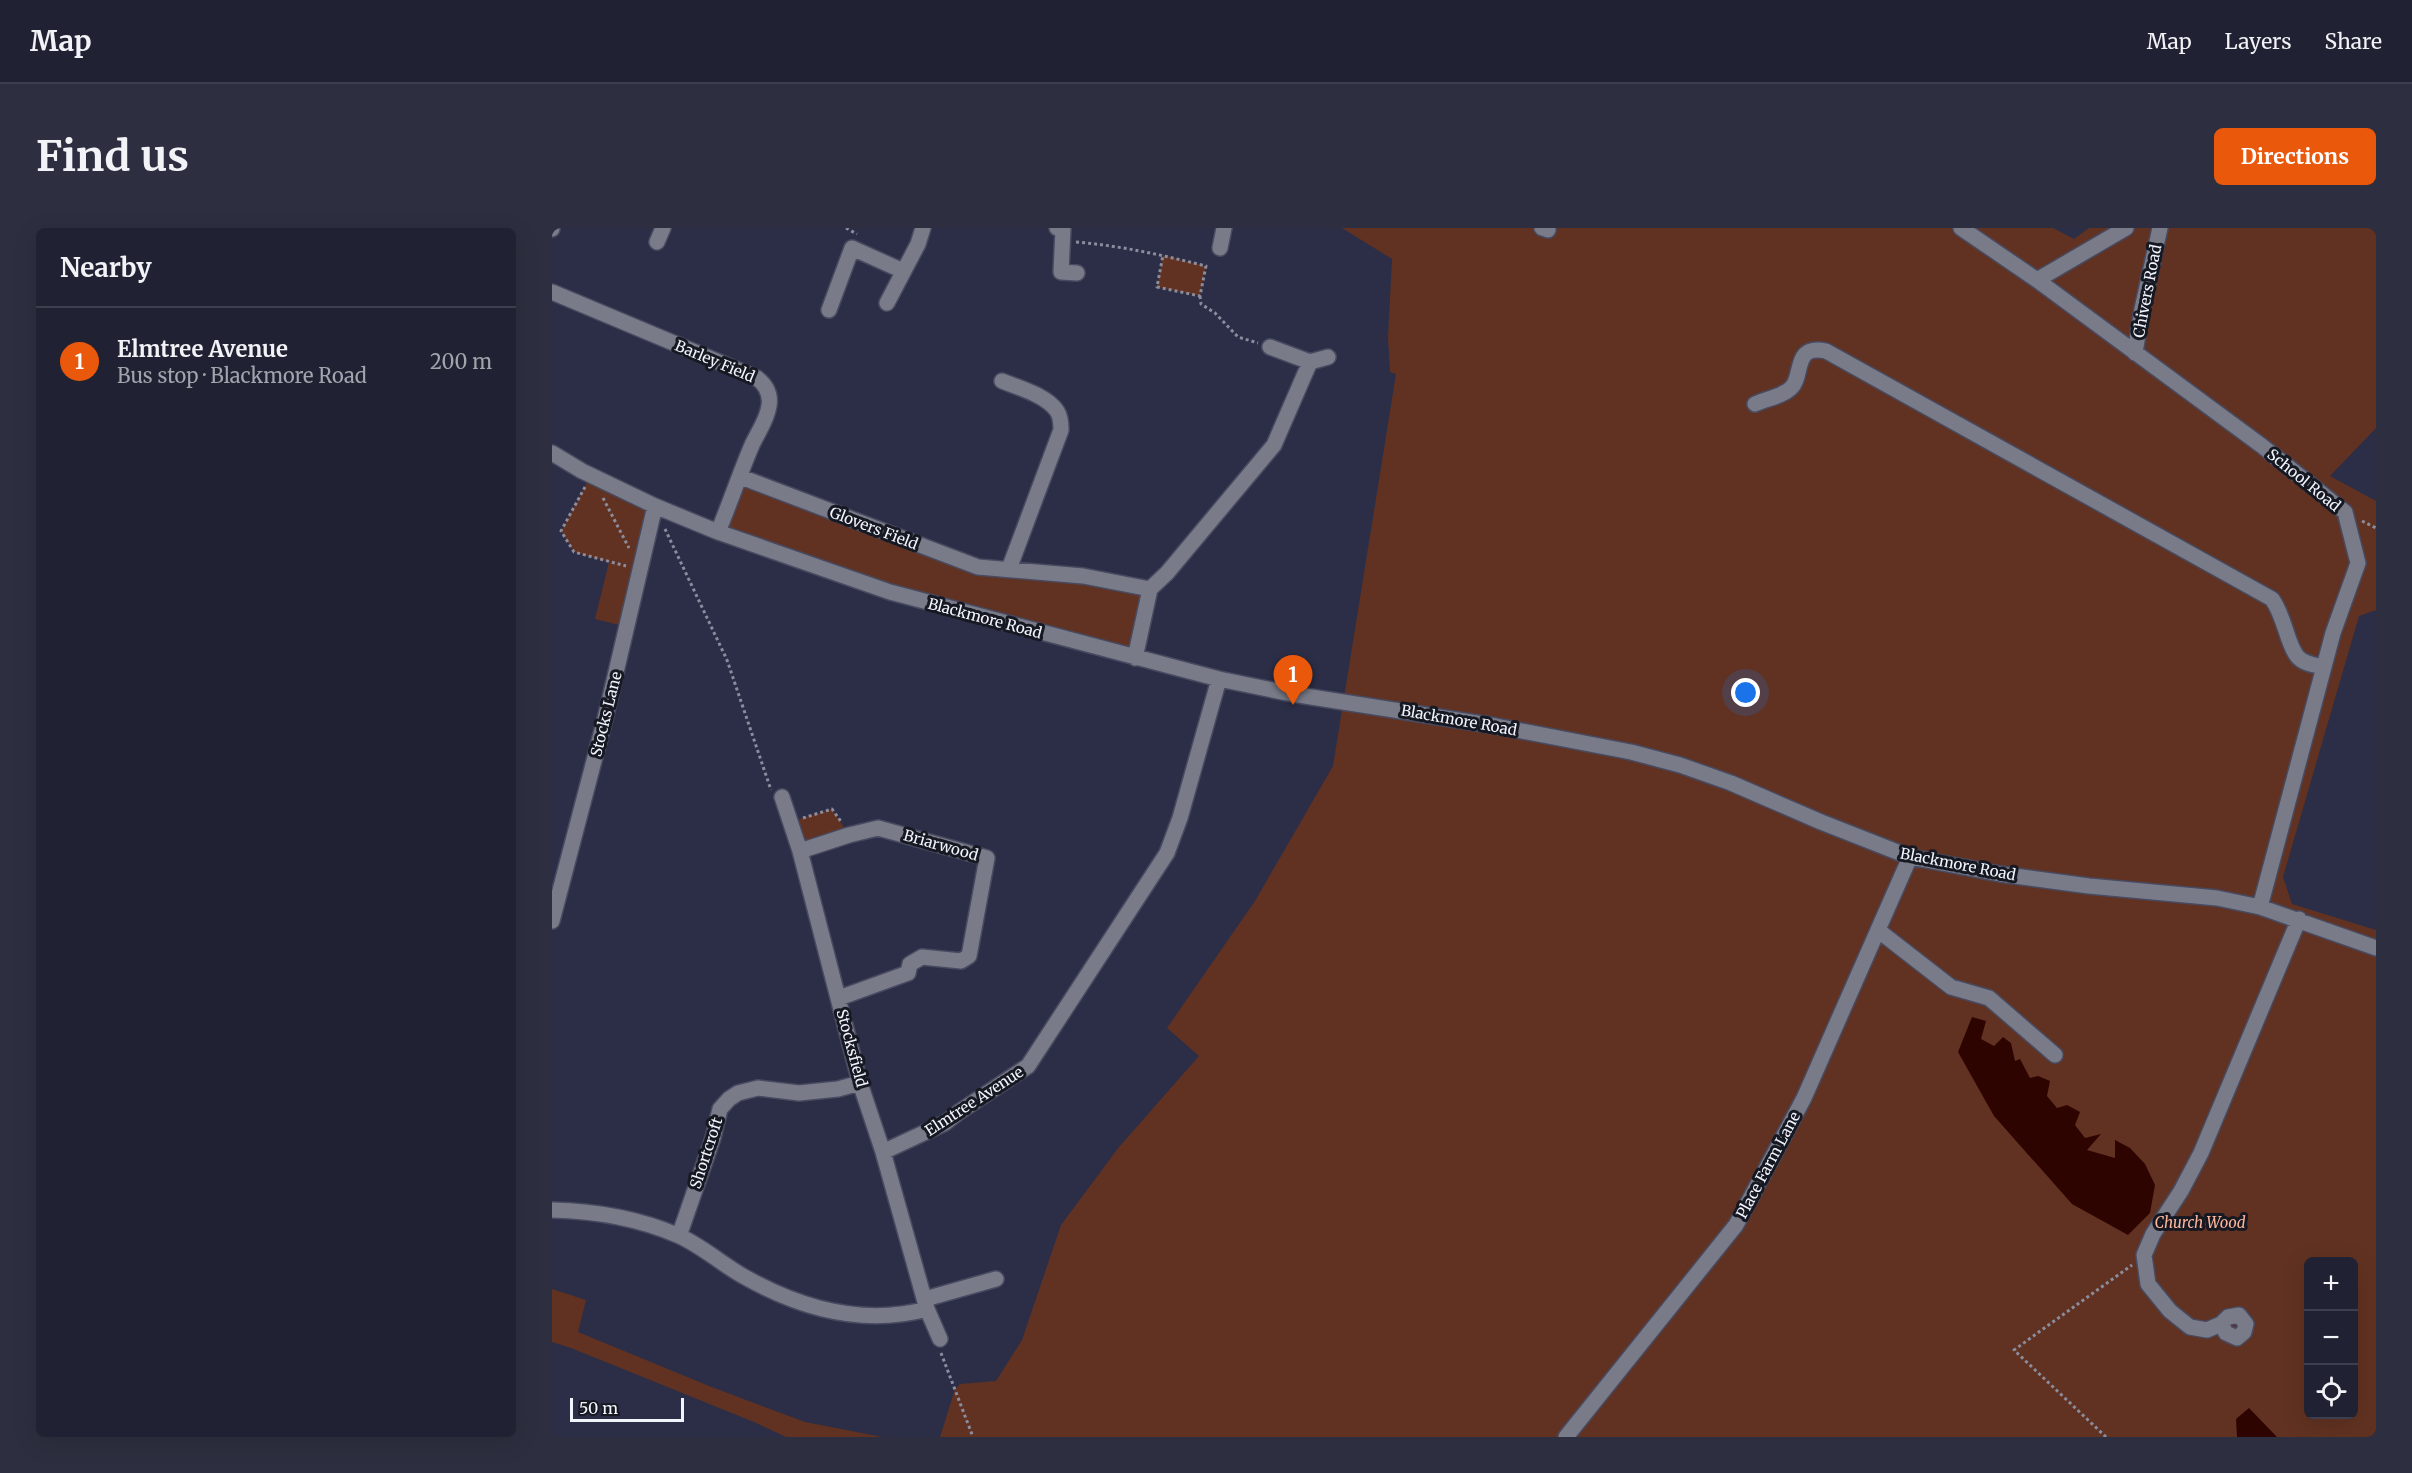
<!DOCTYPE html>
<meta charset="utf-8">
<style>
:root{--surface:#202234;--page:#2d2f40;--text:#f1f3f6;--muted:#a2a4ac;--line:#3d3f4f;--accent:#ea580c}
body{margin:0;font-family:Merriweather,serif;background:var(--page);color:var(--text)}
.controls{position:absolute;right:18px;bottom:18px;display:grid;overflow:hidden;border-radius:9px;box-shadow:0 6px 24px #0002}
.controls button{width:54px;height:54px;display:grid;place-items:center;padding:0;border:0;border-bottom:2px solid var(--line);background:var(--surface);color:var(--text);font:30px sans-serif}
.scale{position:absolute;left:18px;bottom:15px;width:114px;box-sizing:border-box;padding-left:6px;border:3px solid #f2f4fd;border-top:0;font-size:16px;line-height:21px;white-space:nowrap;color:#f2f4fd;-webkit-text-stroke:4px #161822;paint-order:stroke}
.you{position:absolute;left:1194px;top:465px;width:21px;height:21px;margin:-15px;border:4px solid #fff;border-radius:50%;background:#1a73e8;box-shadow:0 0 0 9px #1a73e833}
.badge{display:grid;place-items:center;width:39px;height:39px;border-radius:50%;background:var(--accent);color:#fff;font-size:20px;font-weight:700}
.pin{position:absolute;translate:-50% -50px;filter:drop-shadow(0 2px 3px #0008)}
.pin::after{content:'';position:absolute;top:32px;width:21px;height:18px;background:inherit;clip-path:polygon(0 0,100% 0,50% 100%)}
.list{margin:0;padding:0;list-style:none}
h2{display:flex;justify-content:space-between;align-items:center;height:78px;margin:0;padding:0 24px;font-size:26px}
h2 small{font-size:20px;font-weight:400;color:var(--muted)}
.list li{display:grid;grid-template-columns:39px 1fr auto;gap:18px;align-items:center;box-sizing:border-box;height:108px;padding:0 24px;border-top:2px solid var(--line)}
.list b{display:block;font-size:22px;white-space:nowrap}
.list p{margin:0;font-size:20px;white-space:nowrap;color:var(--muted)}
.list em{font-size:20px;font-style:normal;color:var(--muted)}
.icon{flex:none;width:33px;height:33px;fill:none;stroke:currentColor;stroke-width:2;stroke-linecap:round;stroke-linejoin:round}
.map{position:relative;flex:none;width:1824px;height:1209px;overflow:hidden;border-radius:9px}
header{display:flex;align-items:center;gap:36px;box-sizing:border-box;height:84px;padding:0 30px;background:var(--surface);border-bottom:2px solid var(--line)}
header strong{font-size:28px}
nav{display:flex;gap:33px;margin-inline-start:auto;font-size:21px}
.intro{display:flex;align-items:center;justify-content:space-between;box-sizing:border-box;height:144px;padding:0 36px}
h1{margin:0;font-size:42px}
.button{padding:15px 27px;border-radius:9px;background:var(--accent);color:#fff;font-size:21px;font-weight:700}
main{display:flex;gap:36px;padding:0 36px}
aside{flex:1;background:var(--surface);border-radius:9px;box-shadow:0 6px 24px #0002}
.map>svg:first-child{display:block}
</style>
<header>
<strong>Map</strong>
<nav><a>Map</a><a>Layers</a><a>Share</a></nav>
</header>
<div class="intro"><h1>Find us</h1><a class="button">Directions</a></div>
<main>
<aside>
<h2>Nearby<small></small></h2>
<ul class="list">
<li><span class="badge">1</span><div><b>Elmtree Avenue</b><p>Bus stop · Blackmore Road</p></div><em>200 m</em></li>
</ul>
</aside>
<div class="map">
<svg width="1824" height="1209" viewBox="0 0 1824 1209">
<rect width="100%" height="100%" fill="#2b2e46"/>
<path fill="#613221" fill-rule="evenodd" d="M790,0H1501L1522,11L1537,0H1824V200L1778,248L1824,273V382L1807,388L1731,649L1740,676L1824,702V1209H388L403,1161L408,1156L444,1153L470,1112L509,997L567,919L647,828L615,800L703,673L781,538L844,146L838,144L836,109L840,31ZM1756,1034H1802V1186H1756Z
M611,27L654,38L648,68L605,59Z
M39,247L103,278L75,399L43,391L57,334L22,324L9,303Z
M189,249L392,326L598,361L583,430L338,364L166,304Z
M280,581L297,607L248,623L238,594Z
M0,1061L34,1072L26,1104L157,1158L253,1194L330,1209H234L202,1194L19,1120L0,1114Z"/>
<path fill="#2e0400" d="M1420,789L1434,793L1429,811L1442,818L1451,809L1459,815L1463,833L1468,831L1478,850L1486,848L1498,853L1495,868L1505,880L1515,877L1528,884L1523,897L1533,910L1549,906L1535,922L1563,930V912L1578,920L1593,936L1603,957L1598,985L1576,1007L1520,976L1442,888L1406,824Z
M1697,1180L1725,1209H1685L1684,1191Z"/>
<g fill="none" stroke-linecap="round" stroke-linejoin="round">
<defs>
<path id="minor" d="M505,0L511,1L509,44L525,45
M990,0L996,2
M1409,0L1485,52L1710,218L1793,284L1806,335L1781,405L1708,679
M0,1V0
M105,14L111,0
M668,20L672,0
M1485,52L1574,0
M0,64L205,150C214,157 219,166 217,178C215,192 206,204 200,217C188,245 178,275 166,304
M335,75L366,16L371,0
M277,82L300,20L351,43
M1583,125L1590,81L1608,0
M758,134L776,129
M450,153C467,160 494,167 505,183C509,189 509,196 509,202L457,341
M1203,176C1214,171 1231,168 1239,160C1252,148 1240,116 1274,123L1720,371C1733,389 1735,416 1745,428C1751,436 1763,437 1772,439
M0,225L30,243L103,278L166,304L338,364L667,451L740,466L944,498L1079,524L1128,537L1179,555L1269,594L1358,629L1448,646L1537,658L1665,670L1708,679L1824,720
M189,249L426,339L531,348L598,361L583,430
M598,361L615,345L722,217L758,134L718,119
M230,569L248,623L308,855L331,924L375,1081L388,1111
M248,623L297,607L326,600L435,630L417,728L409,733L370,729L358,736L356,745L287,770
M0,693L53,491L103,278
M1327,703L1399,759L1437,770L1503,827
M331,924L393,895L407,884L476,838L615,625L628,590L667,451
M0,982C43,983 85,990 125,1007C149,1017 168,1035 191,1048C247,1080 311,1098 375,1081
M127,1008L161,910L168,881L177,871L186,865L206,860L247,865L286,861L308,855
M373,1071L444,1051
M1669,1096L1676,1089L1687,1087L1694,1096L1692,1104L1685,1110L1674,1105L1669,1096L1655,1102L1638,1099L1618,1083L1596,1056L1592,1027L1601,1006L1629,963L1649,925L1747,691
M1014,1209L1184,997L1252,870L1358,629"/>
</defs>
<use href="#minor" stroke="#474a60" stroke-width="18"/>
<path stroke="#8b8d9e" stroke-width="3" stroke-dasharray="3 3" stroke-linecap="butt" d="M294,0L305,6
M524,14C570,18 610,27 654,38L648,68L605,59L611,27
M648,68L649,76L663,85L686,109L706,115
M33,259L9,303L22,324L74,338
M51,270L77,320
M1810,293L1824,300
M113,301L175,432L219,562
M251,590L280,581L290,595
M389,1125L421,1209
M1554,1209L1462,1122L1580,1037"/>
<use href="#minor" stroke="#797b88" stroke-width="15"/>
</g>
<g text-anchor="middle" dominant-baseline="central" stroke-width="6" stroke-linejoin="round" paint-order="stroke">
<g font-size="15" fill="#f2f4fd" stroke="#161822">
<text transform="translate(1595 63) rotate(-79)">Chivers Road</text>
<text transform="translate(163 133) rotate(23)">Barley Field</text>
<text transform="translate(1752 252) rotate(39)">School Road</text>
<text transform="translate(322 300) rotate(21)">Glovers Field</text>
<text transform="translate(433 390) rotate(15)">Blackmore Road</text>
<text transform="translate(54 486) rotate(-76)">Stocks Lane</text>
<text transform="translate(907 492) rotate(10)">Blackmore Road</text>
<text transform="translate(389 617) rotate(16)">Briarwood</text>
<text transform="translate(1406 636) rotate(11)">Blackmore Road</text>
<text transform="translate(300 820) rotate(75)">Stocksfield</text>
<text transform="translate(422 873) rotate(-33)">Elmtree Avenue</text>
<text transform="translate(154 925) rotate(-72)">Shortcroft</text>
<text transform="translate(1216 937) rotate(-62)">Place Farm Lane</text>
</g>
<g font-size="15" font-style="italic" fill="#fdb59b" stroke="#161822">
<text x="1648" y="994">Church Wood</text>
</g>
</g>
</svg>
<div class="controls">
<button>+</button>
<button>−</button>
<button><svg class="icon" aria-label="locate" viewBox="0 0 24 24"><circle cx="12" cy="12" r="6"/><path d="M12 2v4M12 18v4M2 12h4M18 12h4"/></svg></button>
</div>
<div class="scale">50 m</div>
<div class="you"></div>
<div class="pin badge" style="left:741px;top:477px">1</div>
</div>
</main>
